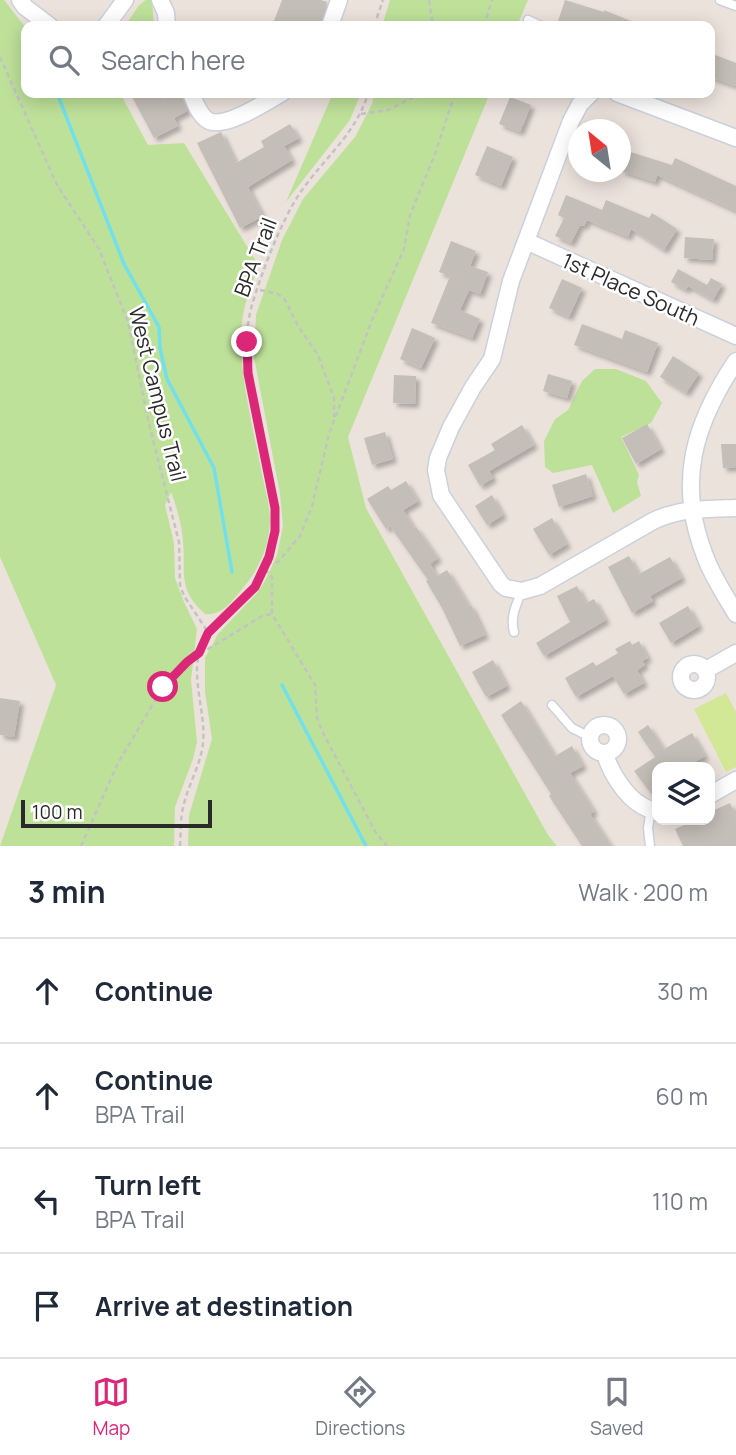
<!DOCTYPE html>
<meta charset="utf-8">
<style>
:root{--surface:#fff;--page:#f6f6f7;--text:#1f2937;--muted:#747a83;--line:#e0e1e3;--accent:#db2777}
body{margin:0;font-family:Manrope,sans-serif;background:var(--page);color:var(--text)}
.controls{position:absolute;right:21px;bottom:21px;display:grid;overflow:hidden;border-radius:14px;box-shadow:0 4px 18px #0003}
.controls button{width:63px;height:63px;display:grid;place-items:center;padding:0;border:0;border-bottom:2px solid var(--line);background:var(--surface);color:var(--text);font:35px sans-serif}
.compass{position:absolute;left:568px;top:119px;width:63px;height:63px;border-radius:50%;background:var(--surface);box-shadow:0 4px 18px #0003;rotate:330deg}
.scale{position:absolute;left:21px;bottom:18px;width:191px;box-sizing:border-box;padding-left:7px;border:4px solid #2a2a2a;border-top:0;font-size:19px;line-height:24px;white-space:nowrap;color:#2a2a2a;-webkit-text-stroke:5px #fff;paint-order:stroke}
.stop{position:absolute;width:21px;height:21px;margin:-16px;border:5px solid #db2777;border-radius:50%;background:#fff}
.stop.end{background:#db2777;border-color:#fff;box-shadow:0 2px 7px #0008}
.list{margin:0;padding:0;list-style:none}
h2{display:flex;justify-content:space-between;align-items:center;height:91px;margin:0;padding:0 28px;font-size:30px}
h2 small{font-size:23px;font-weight:400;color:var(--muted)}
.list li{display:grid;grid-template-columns:46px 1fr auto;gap:21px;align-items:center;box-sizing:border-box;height:105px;padding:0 28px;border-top:2px solid var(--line)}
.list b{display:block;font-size:26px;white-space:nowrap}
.list p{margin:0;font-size:23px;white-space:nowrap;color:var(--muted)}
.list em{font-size:23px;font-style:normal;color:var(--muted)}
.icon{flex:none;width:38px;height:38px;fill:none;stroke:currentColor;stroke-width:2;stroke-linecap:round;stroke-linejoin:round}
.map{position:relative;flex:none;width:736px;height:846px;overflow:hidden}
.search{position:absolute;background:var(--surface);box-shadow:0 4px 18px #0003;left:21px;right:21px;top:21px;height:77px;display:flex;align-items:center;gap:18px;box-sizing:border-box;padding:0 24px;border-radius:14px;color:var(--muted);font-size:26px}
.sheet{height:511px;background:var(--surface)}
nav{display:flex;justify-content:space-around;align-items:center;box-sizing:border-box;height:98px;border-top:2px solid var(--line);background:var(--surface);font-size:19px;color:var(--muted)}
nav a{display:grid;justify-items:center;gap:4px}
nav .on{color:var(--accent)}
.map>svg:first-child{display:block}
</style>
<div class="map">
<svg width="736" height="846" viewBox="0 0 736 846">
<defs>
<filter id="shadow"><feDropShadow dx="4" dy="4" stdDeviation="2" flood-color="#0004"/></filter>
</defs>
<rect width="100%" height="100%" fill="#ece2dc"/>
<path fill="#bee19a" d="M0,0H4L26,28V93H120L148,145L184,143L259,266C247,296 240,314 241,348C243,390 254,432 262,474C265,490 270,505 270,521C269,549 257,573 239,593C230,604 220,616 205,614C177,589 186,573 183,542C182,525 177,508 171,492L165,505L174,543L175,578L184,602L197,629L191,680L197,742L193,759L175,807L174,846H0L56,685L0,557Z
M146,0H152L154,26H125L139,5Z
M390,0H528L517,26H382Z
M333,93H361L350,120L286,202Z
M374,93H490L348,437L366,508L548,835L557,846H188L189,815L212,739L205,692V658L218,634L257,593L265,581L277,555L283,526L280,494L254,357L256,315L282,240L303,199L355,137L372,104Z
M595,369H616L646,381L662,403L651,423L621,437L639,475L637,482L641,496L613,513L592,465L553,473L545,467L544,441L555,419L568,410L582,381Z"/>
<path fill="#d3e896" d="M726,693L736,712V767L726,772L694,709Z"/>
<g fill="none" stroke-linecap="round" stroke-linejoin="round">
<path stroke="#72e0eb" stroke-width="3.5" d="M57,93L124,264L159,327L160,348L167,379L214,468L232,572
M282,685L366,846"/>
</g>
<path fill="#c4beb8" filter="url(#shadow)" d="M282,0H321L327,2L320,26H272Z
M565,0L604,12V10L643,26H573L558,21Z
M710,53L736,63V86L710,77Z
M130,93H161L164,99L181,93L187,111L174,118L178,126L154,138Z
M510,97L531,105L520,132L499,124Z
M290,124L299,138L284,146L292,160L248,187L263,216L240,228L197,143L221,132L236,163L264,147L261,141Z
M487,146L513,157L501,186L475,175Z
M627,151L672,165L675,158L736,186V211L657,175L655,182L621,171Z
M566,195L602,210L606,200L649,218L652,213L677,229L664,250L631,229L628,237L587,220L584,226L580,225L571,243L555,236L564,218L558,215Z
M685,237L714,239L712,260L684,258Z
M451,241L476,251L470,266L488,272L480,294L469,290L460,310L480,319L472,338L431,323L450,276L439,272Z
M678,269L707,285L711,278L722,284L713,300L688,286L686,290L671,282Z
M562,279L582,288L569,317L549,308Z
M582,324L622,339L625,330L658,343L647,372L574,345Z
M412,328L435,338L421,368L400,359Z
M673,356L699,373L686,393L660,377Z
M548,374L572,381L567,398L543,391Z
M394,375L416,376L415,404L393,403Z
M647,424L661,449L636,464L622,438Z
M522,425L534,445L489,471L493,478L480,486L468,465L495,450L491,444Z
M385,432L393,459L372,465L364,438Z
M721,444H736V467L723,468Z
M586,474L593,496L559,507L552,485Z
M406,481L418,501L403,510L414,528L416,527L438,558L430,564L437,576L447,570L469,606L471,605L485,635L460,646L442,608L426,581L428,580L390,526L386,529L367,499L388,486L391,490Z
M492,495L503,515L487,525L475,506Z
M552,518L567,544L549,555L533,529Z
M629,556L639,574L670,557L682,578L650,596L653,601L632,613L608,567Z
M577,586L586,603L594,599L606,620L544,656L536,643L570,622L557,596Z
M688,606L699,626L671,643L659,623Z
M630,641L632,645L639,641L648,658L642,661L645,665L637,670L644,683L624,694L613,676L576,697L565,678L593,662L596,666L618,653L615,649Z
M493,660L507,686L486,697L472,672Z
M0,698L20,701L14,737L0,735Z
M521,701L555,756L572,746L583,766L570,773L594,811L590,814L611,846H582L549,796L551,794L501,715Z
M648,725L664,749L692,733L705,756L686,767H657V801L634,771L655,757L638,732Z
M730,803L736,816V846H683L675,829L695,820H710V812Z"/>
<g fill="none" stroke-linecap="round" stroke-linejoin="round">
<defs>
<path id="service" d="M720,0L736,6
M528,20L541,26
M514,632C510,617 516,605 522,591
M552,705L572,728L590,737
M650,846L648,828L651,809"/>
<path id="minor" d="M20,0L25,7L50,26
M160,0L166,13L167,26
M106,26L125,0
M330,26L339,0
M191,93C195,102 199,116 209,121C226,129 267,101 282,93
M591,93L580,104L571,121L511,281L492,359L473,387L451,427L438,458L436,470L441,495L501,584L506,588L522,591L540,586L653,521C680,508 707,509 736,508
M617,93L736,138
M526,241L736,336
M736,361C694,424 676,482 705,556C712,576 725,595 736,614
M681 677a13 13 0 1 1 26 0a13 13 0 1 1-26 0Z
M706,670L736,653
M590 739a14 14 0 1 1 28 0a14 14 0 1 1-28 0Z
M605,753C609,770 625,796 641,805C645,808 652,810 657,812
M710,795L736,780"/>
</defs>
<use href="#service" stroke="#cbd1db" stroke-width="11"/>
<use href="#minor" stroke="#cbd1db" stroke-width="19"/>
<path stroke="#c3c3c3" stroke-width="2.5" stroke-dasharray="5 3.5" stroke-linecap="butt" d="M429,0L433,26
M374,26L383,0
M484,26L492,0
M503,26L520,22
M0,57L57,185L99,249L128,322L149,424L179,542L180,585L184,596L208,632
M361,114L388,110L414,97L453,96
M260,290L278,294L285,300L298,326L318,355L334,398V417
M267,563L278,562L300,536L312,506L329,434L372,320L404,249L410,215L435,154L455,93
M265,569L272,577V614L315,685L317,718L322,731L376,833L387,846
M81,846L118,763L163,687L187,662L262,616L272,614
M180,846C181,832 180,817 184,804C189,783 201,764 203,743C206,714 192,683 199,653C207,623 238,608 256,585C268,570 273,549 275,530C281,455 230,383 252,305C261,274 282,219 300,193C323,159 357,133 368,93"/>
<use href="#service" stroke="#fff" stroke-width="8"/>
<use href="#minor" stroke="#fff" stroke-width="16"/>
</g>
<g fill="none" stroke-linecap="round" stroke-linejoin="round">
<path stroke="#db2777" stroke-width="9" d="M163,687L187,662L199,653L208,633L255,587L269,557L275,531V508L248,373L247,342"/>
</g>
<g text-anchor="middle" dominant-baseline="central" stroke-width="5" stroke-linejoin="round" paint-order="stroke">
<g font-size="21" fill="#2a2a2a" stroke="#fff">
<text transform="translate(255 257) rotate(-69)">BPA Trail</text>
<text transform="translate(631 289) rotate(24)">1st Place South</text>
<text transform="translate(158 394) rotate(76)">West Campus Trail</text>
</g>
</g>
</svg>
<div class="controls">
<button><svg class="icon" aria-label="layers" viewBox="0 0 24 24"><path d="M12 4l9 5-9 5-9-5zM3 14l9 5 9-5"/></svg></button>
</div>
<svg class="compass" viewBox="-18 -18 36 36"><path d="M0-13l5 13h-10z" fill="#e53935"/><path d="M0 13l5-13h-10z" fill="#747a83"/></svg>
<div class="scale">100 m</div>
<div class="stop" style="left:163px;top:687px"></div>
<div class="stop end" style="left:247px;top:342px"></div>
<div class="search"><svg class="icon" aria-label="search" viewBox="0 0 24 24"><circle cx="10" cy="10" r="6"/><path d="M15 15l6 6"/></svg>Search here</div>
</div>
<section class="sheet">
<h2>3 min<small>Walk · 200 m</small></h2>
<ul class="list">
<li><svg class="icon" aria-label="ahead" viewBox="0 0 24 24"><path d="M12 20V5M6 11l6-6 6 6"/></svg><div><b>Continue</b></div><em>30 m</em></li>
<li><svg class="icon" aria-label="ahead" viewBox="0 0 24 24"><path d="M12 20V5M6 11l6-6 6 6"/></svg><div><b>Continue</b><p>BPA Trail</p></div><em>60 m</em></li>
<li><svg class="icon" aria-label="left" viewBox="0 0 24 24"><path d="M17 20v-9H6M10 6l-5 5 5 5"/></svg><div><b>Turn left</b><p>BPA Trail</p></div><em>110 m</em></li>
<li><svg class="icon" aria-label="arrive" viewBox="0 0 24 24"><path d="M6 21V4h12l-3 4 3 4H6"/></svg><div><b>Arrive at destination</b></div></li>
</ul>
</section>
<nav>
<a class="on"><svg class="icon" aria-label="map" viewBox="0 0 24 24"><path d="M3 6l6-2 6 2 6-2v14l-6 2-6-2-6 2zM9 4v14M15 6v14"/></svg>Map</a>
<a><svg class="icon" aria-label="directions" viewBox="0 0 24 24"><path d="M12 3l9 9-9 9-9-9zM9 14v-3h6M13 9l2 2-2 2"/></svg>Directions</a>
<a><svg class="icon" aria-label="saved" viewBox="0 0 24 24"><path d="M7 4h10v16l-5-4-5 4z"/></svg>Saved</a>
</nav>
